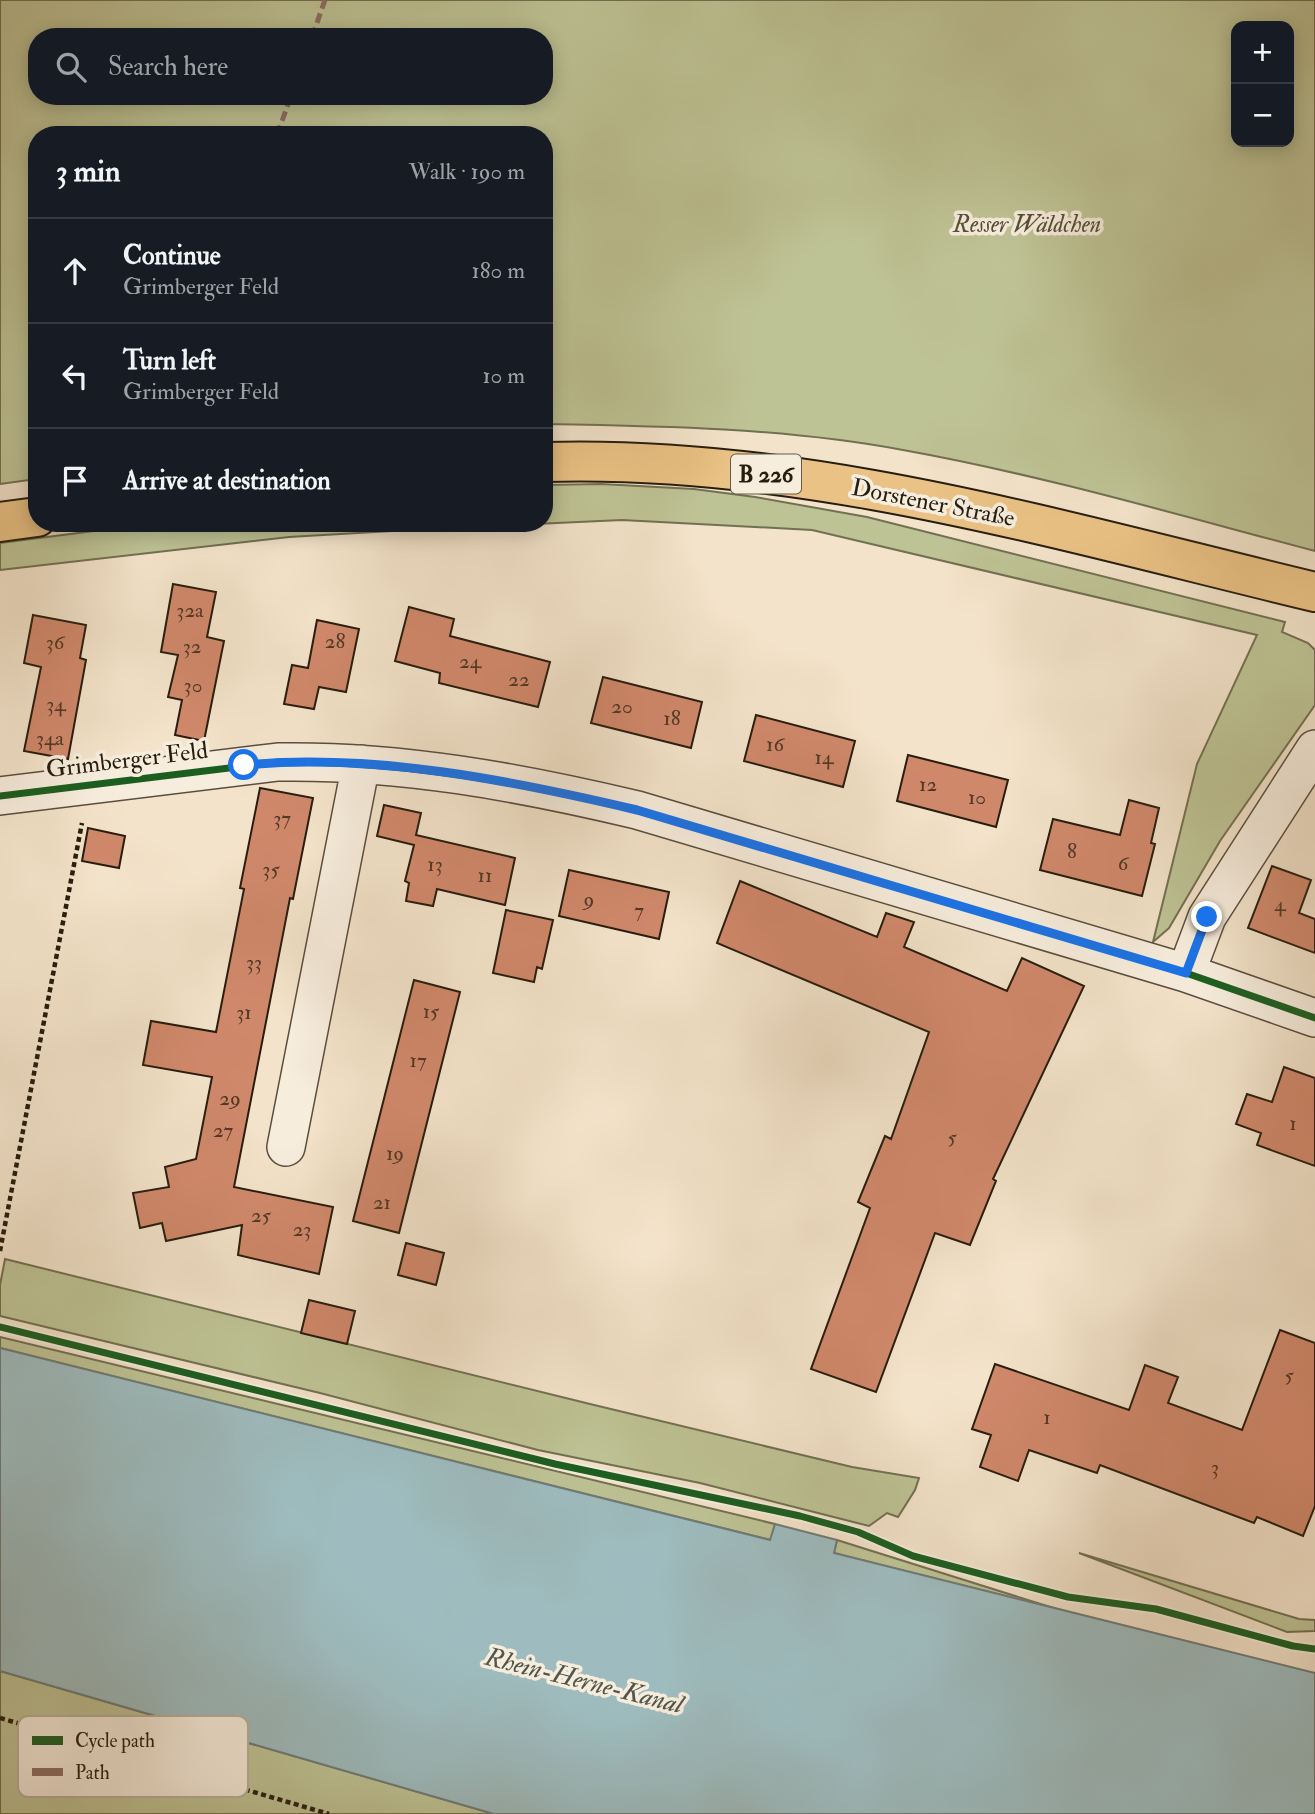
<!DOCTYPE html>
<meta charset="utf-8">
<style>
:root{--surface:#171b24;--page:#20242c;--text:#f1f3f6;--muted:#9ea1a6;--line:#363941}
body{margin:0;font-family:"IM FELL Double Pica",serif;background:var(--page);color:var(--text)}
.controls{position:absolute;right:21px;top:21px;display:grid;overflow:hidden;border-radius:14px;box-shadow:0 4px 18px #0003}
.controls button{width:63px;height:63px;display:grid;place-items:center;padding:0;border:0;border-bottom:2px solid var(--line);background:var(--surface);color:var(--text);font:35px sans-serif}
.stop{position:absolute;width:21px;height:21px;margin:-16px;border:5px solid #1a73e8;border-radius:50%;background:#fff}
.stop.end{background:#1a73e8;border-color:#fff;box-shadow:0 2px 7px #0008}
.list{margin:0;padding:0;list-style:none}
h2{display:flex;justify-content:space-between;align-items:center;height:91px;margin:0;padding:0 28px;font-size:30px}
h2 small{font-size:23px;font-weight:400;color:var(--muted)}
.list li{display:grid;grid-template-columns:46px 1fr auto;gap:21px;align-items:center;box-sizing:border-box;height:105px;padding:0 28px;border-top:2px solid var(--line)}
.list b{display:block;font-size:26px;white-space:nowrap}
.list p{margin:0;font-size:23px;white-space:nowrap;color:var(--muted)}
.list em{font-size:23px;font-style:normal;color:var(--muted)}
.icon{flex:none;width:38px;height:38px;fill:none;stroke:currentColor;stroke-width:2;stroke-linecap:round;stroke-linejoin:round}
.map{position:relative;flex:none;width:1315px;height:1814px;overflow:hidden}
.search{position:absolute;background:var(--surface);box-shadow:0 4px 18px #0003;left:28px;top:28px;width:525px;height:77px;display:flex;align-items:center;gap:18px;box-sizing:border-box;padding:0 24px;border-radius:28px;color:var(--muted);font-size:26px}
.panel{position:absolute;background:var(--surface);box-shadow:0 4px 18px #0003;left:28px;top:126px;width:525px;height:406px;border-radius:28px}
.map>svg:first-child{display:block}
</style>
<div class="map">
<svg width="1315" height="1814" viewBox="0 0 1315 1814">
<rect width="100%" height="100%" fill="#f3e3ca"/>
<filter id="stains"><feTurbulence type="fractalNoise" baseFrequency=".00286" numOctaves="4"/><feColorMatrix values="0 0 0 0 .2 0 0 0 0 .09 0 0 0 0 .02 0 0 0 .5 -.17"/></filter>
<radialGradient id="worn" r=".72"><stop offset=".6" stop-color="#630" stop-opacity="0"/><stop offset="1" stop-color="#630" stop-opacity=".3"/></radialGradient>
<path fill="#bec395" stroke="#727052" stroke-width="2" fill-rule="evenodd" d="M0,0H1315V551C1178,515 1042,475 903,450C785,428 664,426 544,424V135H37V479L0,484ZM1236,26H1289V142H1236ZM37,37H544V96H37Z
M601,484L694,489L755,497L867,517L1285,622L1282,632L1308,643L1315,650V705L1220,841L1169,928L1153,942L1197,764L1257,635L812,530L622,520L427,529L289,537L0,570V543L156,523H544V485Z
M5,1259L590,1404L852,1467L919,1478L915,1490L898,1517L887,1513L869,1526L700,1483L538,1450L320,1393L0,1316V1285Z
M0,1337L775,1524L771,1540L0,1348Z
M837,1540L1063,1611L834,1553Z
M1079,1553L1299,1619L1315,1620V1631L1287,1632Z
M0,1671L494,1814H0Z"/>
<path fill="#9ebcbf" stroke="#6e7c79" stroke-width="2" d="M0,1348L770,1540L775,1524L837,1540L834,1553L1315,1673V1814H494L0,1671Z"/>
<path fill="#d0886b" stroke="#271d0f" stroke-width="2" d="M173,584L216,592L207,637L224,641L204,741L175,735L182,700L168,697L178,655L161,652Z
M409,607L454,619L450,636L550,662L538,707L439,683L440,673L395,661Z
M33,615L86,625L80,658L86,660L68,759L24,751L41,667L24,663Z
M317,620L359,629L346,692L319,687L314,709L284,704L292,665L308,668Z
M603,677L702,702L691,748L591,723Z
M756,715L855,741L843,787L744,761Z
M908,755L1008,780L996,827L897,801Z
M260,788L313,798L293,899L290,898L234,1187L333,1207L319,1274L238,1255L242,1225L166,1241L162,1223L140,1228L133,1193L169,1187L165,1167L196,1159L212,1077L143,1065L151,1021L216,1032L244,889L240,888Z
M1129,800L1159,808L1151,843L1155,844L1142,896L1040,870L1053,819L1120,835Z
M384,805L421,813L416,835L515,858L505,905L437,889L433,906L406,901L409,883L405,881L414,845L377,836Z
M88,828L125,836L119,868L82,861Z
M1272,866L1311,880L1299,913L1315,919V953L1248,928Z
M569,870L669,892L659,939L559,916Z
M740,881L877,937L886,913L914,922L904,947L1007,991L1022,958L1084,986L993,1179L996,1181L970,1245L935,1233L876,1392L811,1369L870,1208L858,1202L885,1136L891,1139L929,1032L717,943Z
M506,910L553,920L542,969L537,967L534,982L493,973Z
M414,980L460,992L399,1233L353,1221Z
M1284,1067L1315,1078V1166L1257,1145L1261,1133L1236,1124L1247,1094L1272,1102Z
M406,1243L444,1253L436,1285L398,1275Z
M309,1300L355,1311L347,1344L301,1333Z
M1280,1330L1315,1343V1506L1303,1536L1257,1517L1254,1523L1100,1465L1097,1473L1029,1450L1018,1481L980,1467L991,1435L972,1429L995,1364L1129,1410L1145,1365L1178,1377L1168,1403L1242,1430Z"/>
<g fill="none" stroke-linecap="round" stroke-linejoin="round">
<defs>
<path id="minor" d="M0,796L278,762C399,760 519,782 637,810L1186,973L1315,1018
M1186,973L1207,917L1315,749
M286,1147L361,764"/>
<path id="primary" d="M544,462C805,454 1064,532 1315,592
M0,522L37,517"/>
</defs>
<use href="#minor" stroke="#5a4e3e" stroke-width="40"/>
<use href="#primary" stroke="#271d0f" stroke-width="42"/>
<path stroke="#271d0f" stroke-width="4.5" stroke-dasharray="5 3.5" stroke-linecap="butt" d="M0,1251L82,823
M0,1718L329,1814"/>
<use href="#minor" stroke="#f7eddd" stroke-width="37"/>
<use href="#primary" stroke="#eac285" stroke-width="38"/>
<path stroke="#8d6e63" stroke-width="5" stroke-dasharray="10 5" stroke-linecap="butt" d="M312,37L325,0
M277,135L291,96"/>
<defs>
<path id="cycleway" d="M0,796L278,762C399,760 519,782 637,810L1186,973L1315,1018
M0,1327L555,1464L800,1516L858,1532L913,1556L1068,1597L1156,1609L1293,1646L1315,1649"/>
</defs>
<use href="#cycleway" stroke="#f7eddd" stroke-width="11"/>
<use href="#cycleway" stroke="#1b5e20" stroke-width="7"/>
</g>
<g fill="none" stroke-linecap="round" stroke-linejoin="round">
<path stroke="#1a73e8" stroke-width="9" d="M244,765C374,753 510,780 637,810L1186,973L1207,917"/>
</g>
<g text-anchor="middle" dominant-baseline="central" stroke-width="7" stroke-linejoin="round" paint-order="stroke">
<g font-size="21" fill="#513826">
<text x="190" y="610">32a</text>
<text x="335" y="641">28</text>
<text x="55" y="642">36</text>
<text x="192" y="646">32</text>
<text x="470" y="661">24</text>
<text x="519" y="679">22</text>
<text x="193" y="685">30</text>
<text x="56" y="704">34</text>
<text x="622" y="706">20</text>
<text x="672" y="718">18</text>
<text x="50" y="738">34a</text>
<text x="775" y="744">16</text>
<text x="824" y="757">14</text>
<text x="928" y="784">12</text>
<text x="977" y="797">10</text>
<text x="282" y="818">37</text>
<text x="1072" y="851">8</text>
<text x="1123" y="863">6</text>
<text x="435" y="864">13</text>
<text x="271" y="869">35</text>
<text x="485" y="875">11</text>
<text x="589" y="899">9</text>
<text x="1280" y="904">4</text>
<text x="639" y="910">7</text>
<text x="254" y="962">33</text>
<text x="431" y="1011">15</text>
<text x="244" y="1012">31</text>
<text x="418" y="1060">17</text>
<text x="230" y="1098">29</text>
<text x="1293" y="1123">1</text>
<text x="223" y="1130">27</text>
<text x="952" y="1137">5</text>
<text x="395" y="1153">19</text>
<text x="382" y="1202">21</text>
<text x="261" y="1215">25</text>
<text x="302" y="1229">23</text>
<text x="1289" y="1375">5</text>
<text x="1047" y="1417">1</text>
<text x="1215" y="1467">3</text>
</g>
<rect fill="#f7eddd" stroke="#655b4d" stroke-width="2" x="731" y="454.5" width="70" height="39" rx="5"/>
<g font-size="23" font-weight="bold" fill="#271d0f">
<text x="766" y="474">B 226</text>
</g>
<g font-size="24" font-style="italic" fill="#544f37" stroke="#f7eddd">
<text x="1027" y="224">Resser Wäldchen</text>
</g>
<g font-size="24" fill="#271d0f" stroke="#f7eddd">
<text transform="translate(933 503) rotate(11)">Dorstener Straße</text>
<text transform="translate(127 760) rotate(-7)">Grimberger Feld</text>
</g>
<g font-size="26" font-style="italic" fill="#51554d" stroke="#f7eddd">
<text transform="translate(584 1681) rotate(14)">Rhein-Herne-Kanal</text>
</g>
</g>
<rect x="18" y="1716" width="230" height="81" rx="10" fill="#f7eddd" stroke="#b9af9f" stroke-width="2"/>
<rect x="32" y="1736" width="31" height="9" fill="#1b5e20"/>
<rect x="32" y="1768" width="31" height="8" fill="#8d6e63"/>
<g font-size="19" fill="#271d0f">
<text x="75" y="1747">Cycle path</text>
<text x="75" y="1779">Path</text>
</g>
<rect width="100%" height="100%" filter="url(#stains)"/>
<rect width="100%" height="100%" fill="url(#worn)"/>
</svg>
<div class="controls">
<button>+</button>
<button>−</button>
</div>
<div class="stop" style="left:244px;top:765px"></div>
<div class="stop end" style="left:1207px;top:917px"></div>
<div class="search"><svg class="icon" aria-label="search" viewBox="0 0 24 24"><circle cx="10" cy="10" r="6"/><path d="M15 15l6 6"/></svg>Search here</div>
<section class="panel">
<h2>3 min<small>Walk · 190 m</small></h2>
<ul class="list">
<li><svg class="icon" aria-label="ahead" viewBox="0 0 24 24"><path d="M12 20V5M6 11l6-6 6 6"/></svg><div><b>Continue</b><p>Grimberger Feld</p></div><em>180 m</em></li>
<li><svg class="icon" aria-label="left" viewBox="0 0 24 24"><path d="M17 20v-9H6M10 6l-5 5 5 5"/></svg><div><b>Turn left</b><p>Grimberger Feld</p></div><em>10 m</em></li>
<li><svg class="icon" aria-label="arrive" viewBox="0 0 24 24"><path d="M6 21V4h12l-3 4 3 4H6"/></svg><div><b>Arrive at destination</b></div></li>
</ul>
</section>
</div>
